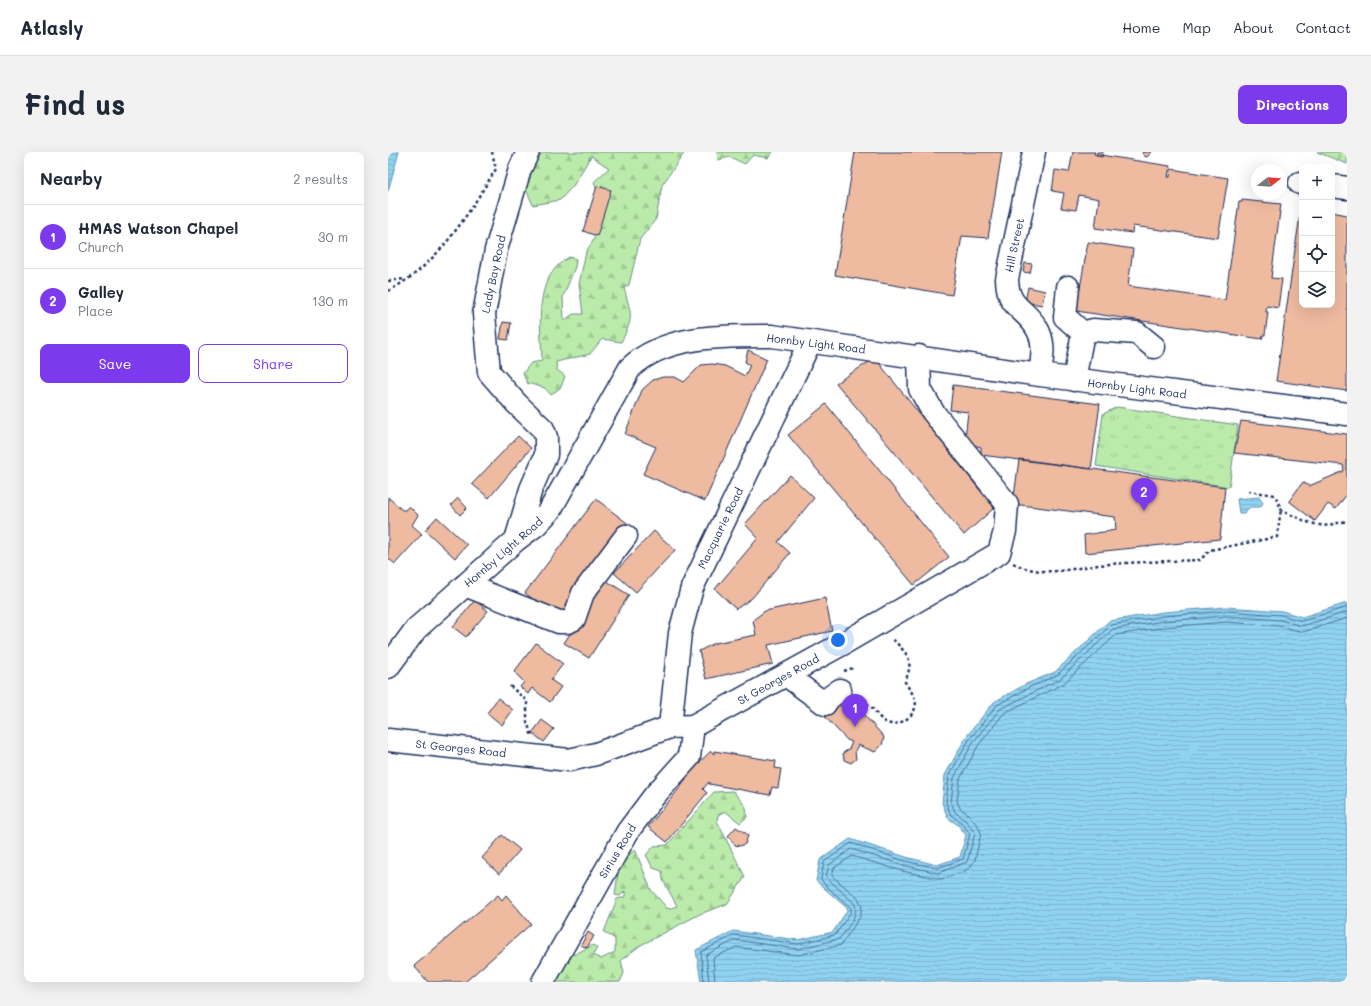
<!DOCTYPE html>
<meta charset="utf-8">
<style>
:root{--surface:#fff;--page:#f2f2f3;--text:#1f2937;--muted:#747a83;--line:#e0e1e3;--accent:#7c3aed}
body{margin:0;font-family:Mali,sans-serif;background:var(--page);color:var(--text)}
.controls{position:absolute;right:12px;top:12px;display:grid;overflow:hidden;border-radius:8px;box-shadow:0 4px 16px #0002}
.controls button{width:36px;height:36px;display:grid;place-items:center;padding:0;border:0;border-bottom:1px solid var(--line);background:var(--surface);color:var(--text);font:20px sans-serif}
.compass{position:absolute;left:863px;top:12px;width:36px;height:36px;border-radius:50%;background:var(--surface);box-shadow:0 4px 16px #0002;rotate:73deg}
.you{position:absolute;left:450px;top:488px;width:14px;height:14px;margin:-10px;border:3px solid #fff;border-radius:50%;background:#1a73e8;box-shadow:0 0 0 6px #1a73e833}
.badge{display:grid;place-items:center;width:26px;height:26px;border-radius:50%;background:var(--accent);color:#fff;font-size:13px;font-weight:700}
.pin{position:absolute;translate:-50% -33px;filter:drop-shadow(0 1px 2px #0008)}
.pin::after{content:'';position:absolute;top:21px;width:14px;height:12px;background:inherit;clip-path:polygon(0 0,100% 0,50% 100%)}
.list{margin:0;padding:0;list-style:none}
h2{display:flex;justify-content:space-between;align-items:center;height:52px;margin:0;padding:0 16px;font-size:17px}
h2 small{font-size:13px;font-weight:400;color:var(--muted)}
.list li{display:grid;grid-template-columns:26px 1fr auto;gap:12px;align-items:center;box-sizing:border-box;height:64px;padding:0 16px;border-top:1px solid var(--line)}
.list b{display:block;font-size:15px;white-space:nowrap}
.list p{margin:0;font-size:13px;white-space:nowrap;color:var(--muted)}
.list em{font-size:13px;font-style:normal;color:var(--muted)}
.actions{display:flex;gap:8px;padding:12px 16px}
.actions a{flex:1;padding:9px 0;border:1px solid var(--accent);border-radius:8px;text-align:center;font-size:14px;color:var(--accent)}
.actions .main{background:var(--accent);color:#fff}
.icon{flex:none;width:22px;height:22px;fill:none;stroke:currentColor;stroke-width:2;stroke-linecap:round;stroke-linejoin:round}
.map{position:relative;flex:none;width:959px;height:830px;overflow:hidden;border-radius:8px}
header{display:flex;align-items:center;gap:24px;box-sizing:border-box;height:56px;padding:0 20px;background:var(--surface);border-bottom:1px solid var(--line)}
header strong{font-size:19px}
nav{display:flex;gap:22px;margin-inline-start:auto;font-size:14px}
.intro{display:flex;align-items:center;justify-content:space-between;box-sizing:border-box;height:96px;padding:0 24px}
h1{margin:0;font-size:28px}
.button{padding:10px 18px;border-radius:8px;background:var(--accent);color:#fff;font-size:14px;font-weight:700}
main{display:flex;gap:24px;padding:0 24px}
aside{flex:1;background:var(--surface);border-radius:8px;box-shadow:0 4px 16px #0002}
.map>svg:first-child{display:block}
</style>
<header>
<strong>Atlasly</strong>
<nav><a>Home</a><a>Map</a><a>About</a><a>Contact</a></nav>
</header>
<div class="intro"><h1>Find us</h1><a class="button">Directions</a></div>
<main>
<aside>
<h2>Nearby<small>2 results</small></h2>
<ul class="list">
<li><span class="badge">1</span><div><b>HMAS Watson Chapel</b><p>Church</p></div><em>30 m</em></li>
<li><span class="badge">2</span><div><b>Galley</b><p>Place</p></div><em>130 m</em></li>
</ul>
<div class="actions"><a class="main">Save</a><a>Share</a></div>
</aside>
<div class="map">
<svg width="959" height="830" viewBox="0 0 959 830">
<defs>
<pattern id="forest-firs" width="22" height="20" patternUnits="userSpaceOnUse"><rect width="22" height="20" fill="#bbebaa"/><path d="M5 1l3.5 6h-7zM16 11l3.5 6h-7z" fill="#a0ca95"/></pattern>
<pattern id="park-tufts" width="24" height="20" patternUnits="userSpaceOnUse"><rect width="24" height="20" fill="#bbebaa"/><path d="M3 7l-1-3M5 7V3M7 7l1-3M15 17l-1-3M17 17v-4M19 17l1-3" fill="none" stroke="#a0ca95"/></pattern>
<pattern id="water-rules" width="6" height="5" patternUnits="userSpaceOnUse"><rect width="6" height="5" fill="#90d3f1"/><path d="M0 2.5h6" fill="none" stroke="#7cb5d1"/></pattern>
</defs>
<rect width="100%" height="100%" fill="#fff"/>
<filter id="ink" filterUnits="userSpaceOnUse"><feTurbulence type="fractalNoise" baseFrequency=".025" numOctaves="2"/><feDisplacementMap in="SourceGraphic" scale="8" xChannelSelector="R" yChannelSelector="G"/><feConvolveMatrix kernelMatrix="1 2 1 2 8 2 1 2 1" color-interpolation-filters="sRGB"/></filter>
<g filter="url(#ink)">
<path fill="url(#forest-firs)" stroke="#6b8d84" d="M157,0H297L274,33L268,67L252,87L241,133L236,136C243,163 247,164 233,190L214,187L202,202L168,210L169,218L177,224L173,235L163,243L157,236L139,231L135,221L143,211L154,209C153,172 144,127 181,105L188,107L187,115L175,145L176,169L185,162H195L191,132L198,100L206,87L209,39L206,30L221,16L203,4L185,34L172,48L145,53L138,37L139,12Z
M329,0H385L380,6L365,3L357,12L342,5L330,8Z
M929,0H959V12Z
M345,639L358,655L359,665L352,671L337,659L330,663L329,669L357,725L339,752L312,762L253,793L233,808L236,821L232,830H162L164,823L178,813L179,806L205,793L209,796L205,803L213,807L227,800V787L216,780L229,747L237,745V739L232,744L227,743L231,714L247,697L263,738L280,757L289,754L275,728L274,719L265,716L258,703L266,694L279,693L326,640Z"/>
<path fill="url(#park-tufts)" stroke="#6b8d84" d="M729,255L850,273L841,335L708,314L715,262Z"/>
<path fill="url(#water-rules)" stroke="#6191b6" d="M0,0H11L0,39Z
M871,345L875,351L872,355H862L856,361H851L849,347Z
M959,451V830H313L308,798L345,779L410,788L445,780L460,757L428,729L432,708L462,687L518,705L549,713L572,705L578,683L570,673L560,666L554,651L557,623L578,585L606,550L638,532L667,520L721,469L775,460L838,455L894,459L914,465Z"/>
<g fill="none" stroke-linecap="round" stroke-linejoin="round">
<path stroke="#4a7199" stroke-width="1" d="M316,830L313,800L346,783L410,792L447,783L463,760V756L437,733L433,727L436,710L463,691L517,709L549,716L575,707L582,682L573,670L563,663L558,651L561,624L581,588L609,553L640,536L669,523L723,473L776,464L838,459L893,463L914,469L959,455
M321,830L318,803L347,788L410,797L451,787C458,778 474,760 465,750L438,725L441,713L463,697L515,713L550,721L579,710L587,681L577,668L567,660L563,650L566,626L585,590L612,557L672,527L725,477L776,469L838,464L892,468L914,474L959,460
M327,830L325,806L348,795L410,803L453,793L472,765L474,754L470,746L444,724L446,716L464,704L514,719L553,727L577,719L583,714L587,708L593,681L590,674L580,662L572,656L569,649L572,627L590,594L616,561L675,532L728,483L777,475L838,470L891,474L915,480L959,466"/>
</g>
<path fill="#eebaa0" stroke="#1b2f5e" d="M467,0H614L600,86L574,84L564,143L447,123Z
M685,0H707L706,2L782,14L780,25H782L783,17L840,26L830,86L745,74L744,81L707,76L711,47L691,43L688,58L673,56L676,41L664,39L667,18L681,20Z
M709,0H715L714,5L709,4Z
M754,0H764L759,5L756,4Z
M209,34L223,38L209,84L195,79Z
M854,48L893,52L883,126L894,127L890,156L879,154L878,160H880L877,183H875L874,187L688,159L700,90L745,97L740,134L837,148L851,50H854Z
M913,56L914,153H944V60L959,63V239L888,229Z
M637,111L644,112L642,121L635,120Z
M640,135L657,139L654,153L637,150Z
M115,170L123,171L120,188L112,187Z
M360,198L379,207L317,349L255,322L268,295L237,282L254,238L265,228L275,225H287L296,230L313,213L324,212L337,214L357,224L362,213L357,210Z
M487,206L606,356L576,383L448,231Z
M565,233L712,252L703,317L593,303V295L585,293L577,286L580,260L562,258Z
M438,252L561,405L526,433L400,283Z
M853,269L959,282V342L948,357L940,352L927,369L901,349L915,330L921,334L956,319L955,313L846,301Z
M130,284L143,296L101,346L84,332Z
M631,307L837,335L832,387L697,401L696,383L728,378L727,365L625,352Z
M402,323L426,346L390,390L402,401L364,446L348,457L327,437L370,386L357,372Z
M0,345L14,358H17L21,354L30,363L24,373L34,382L7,412L0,406Z
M70,346L79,356L72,363L63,353Z
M208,347L243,374L171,467L137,441Z
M49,365L79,393L67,406L37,378Z
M266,379L287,398L248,440L226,421Z
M217,428L241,443L201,506L176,491Z
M437,446L444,479L380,493L385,512L318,527L311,499L327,491L368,483L365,468L377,459Z
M87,448L100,459L78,485L65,475Z
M148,491L175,512L163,528L173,535L162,550L144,536L140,542L132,535L136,530L126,520Z
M110,546L125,558L114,573L99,561Z
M447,552L477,564L496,585L494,593L487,600L470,593L467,599L468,607L463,611L456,608L455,601L461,597L464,590L459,588L437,565Z
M154,568L166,577L156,590L144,581Z
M323,599L326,602V599L388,609L387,616L393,617L390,636L384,635L382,643L321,632V630L315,637L319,641L279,690L260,675L298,628L297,627L302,619Z
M348,675L359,682L360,684L357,692L352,694L347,693L340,684Z
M114,683L132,698L111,722L94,706Z
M110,743L114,748L118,743L143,772L77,830H40L26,814Z
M200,780L206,784L199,796L193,793Z"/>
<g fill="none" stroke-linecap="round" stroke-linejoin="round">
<defs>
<path id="minor" d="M646,0L619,127C620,157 636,155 648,175C658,190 654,207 652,223
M912,31H914
M944,34L959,36
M680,135L677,165L695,181
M686,228L695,181L705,178L749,181L766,195
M128,388L143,337L158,303V285L155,277L128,251L101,220L96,162L108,98L132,17L140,0
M77,433L171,470H180L186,467L195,441L238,384
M0,515L28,477L128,388L148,373L162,358L242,216C277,182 337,184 384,184L652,223L959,262
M398,523L437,552L441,546L452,538
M282,575L292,481L304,436L422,190
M0,588L181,608L208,602L282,575L305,574L456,491L611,401L617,379L619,352L545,260L532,237L531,204
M155,830L240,679L267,643L301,605L305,574"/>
</defs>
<use href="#minor" stroke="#1b2f5e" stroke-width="25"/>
<path stroke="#1b2f5e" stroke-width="2.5" stroke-dasharray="3 3" stroke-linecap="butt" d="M0,129L17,127
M0,139C51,113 79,63 108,17L104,0
M860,339L887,343L894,359L922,371L936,374L959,369
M625,411C659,428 687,414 722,412C752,410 782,409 812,408L822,398L889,385L893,357
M456,519L465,516
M122,534L139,549V570L144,584
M467,550L482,553C487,559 492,568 499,571C512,576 532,561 527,547C525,541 520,536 517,530C527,505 519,503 503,485"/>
<use href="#minor" stroke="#fff" stroke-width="22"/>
</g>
</g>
<g text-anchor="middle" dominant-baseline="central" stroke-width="4" stroke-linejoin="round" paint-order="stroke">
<g font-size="11" fill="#1b2f5e" stroke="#fff">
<text transform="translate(626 93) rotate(-78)">Hill Street</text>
<text transform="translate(105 122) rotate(-78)">Lady Bay Road</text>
<text transform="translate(428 191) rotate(7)">Hornby Light Road</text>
<text transform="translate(749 236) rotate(7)">Hornby Light Road</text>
<text transform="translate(332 376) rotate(-64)">Macquarie Road</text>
<text transform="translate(115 400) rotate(-41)">Hornby Light Road</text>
<text transform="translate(390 527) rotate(-29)">St Georges Road</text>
<text transform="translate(73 596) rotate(6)">St Georges Road</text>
<text transform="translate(229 699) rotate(-59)">Sirius Road</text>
</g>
</g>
</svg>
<div class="controls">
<button>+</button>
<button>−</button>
<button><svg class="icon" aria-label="locate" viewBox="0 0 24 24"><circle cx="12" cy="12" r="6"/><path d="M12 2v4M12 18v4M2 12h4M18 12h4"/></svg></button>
<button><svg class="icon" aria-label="layers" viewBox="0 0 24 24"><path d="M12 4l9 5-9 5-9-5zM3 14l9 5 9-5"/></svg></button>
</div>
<svg class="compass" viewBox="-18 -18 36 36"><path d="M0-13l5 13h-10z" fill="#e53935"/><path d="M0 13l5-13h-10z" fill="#747a83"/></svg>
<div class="you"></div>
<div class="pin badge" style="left:467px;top:575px">1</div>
<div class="pin badge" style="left:756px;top:359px">2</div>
</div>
</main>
